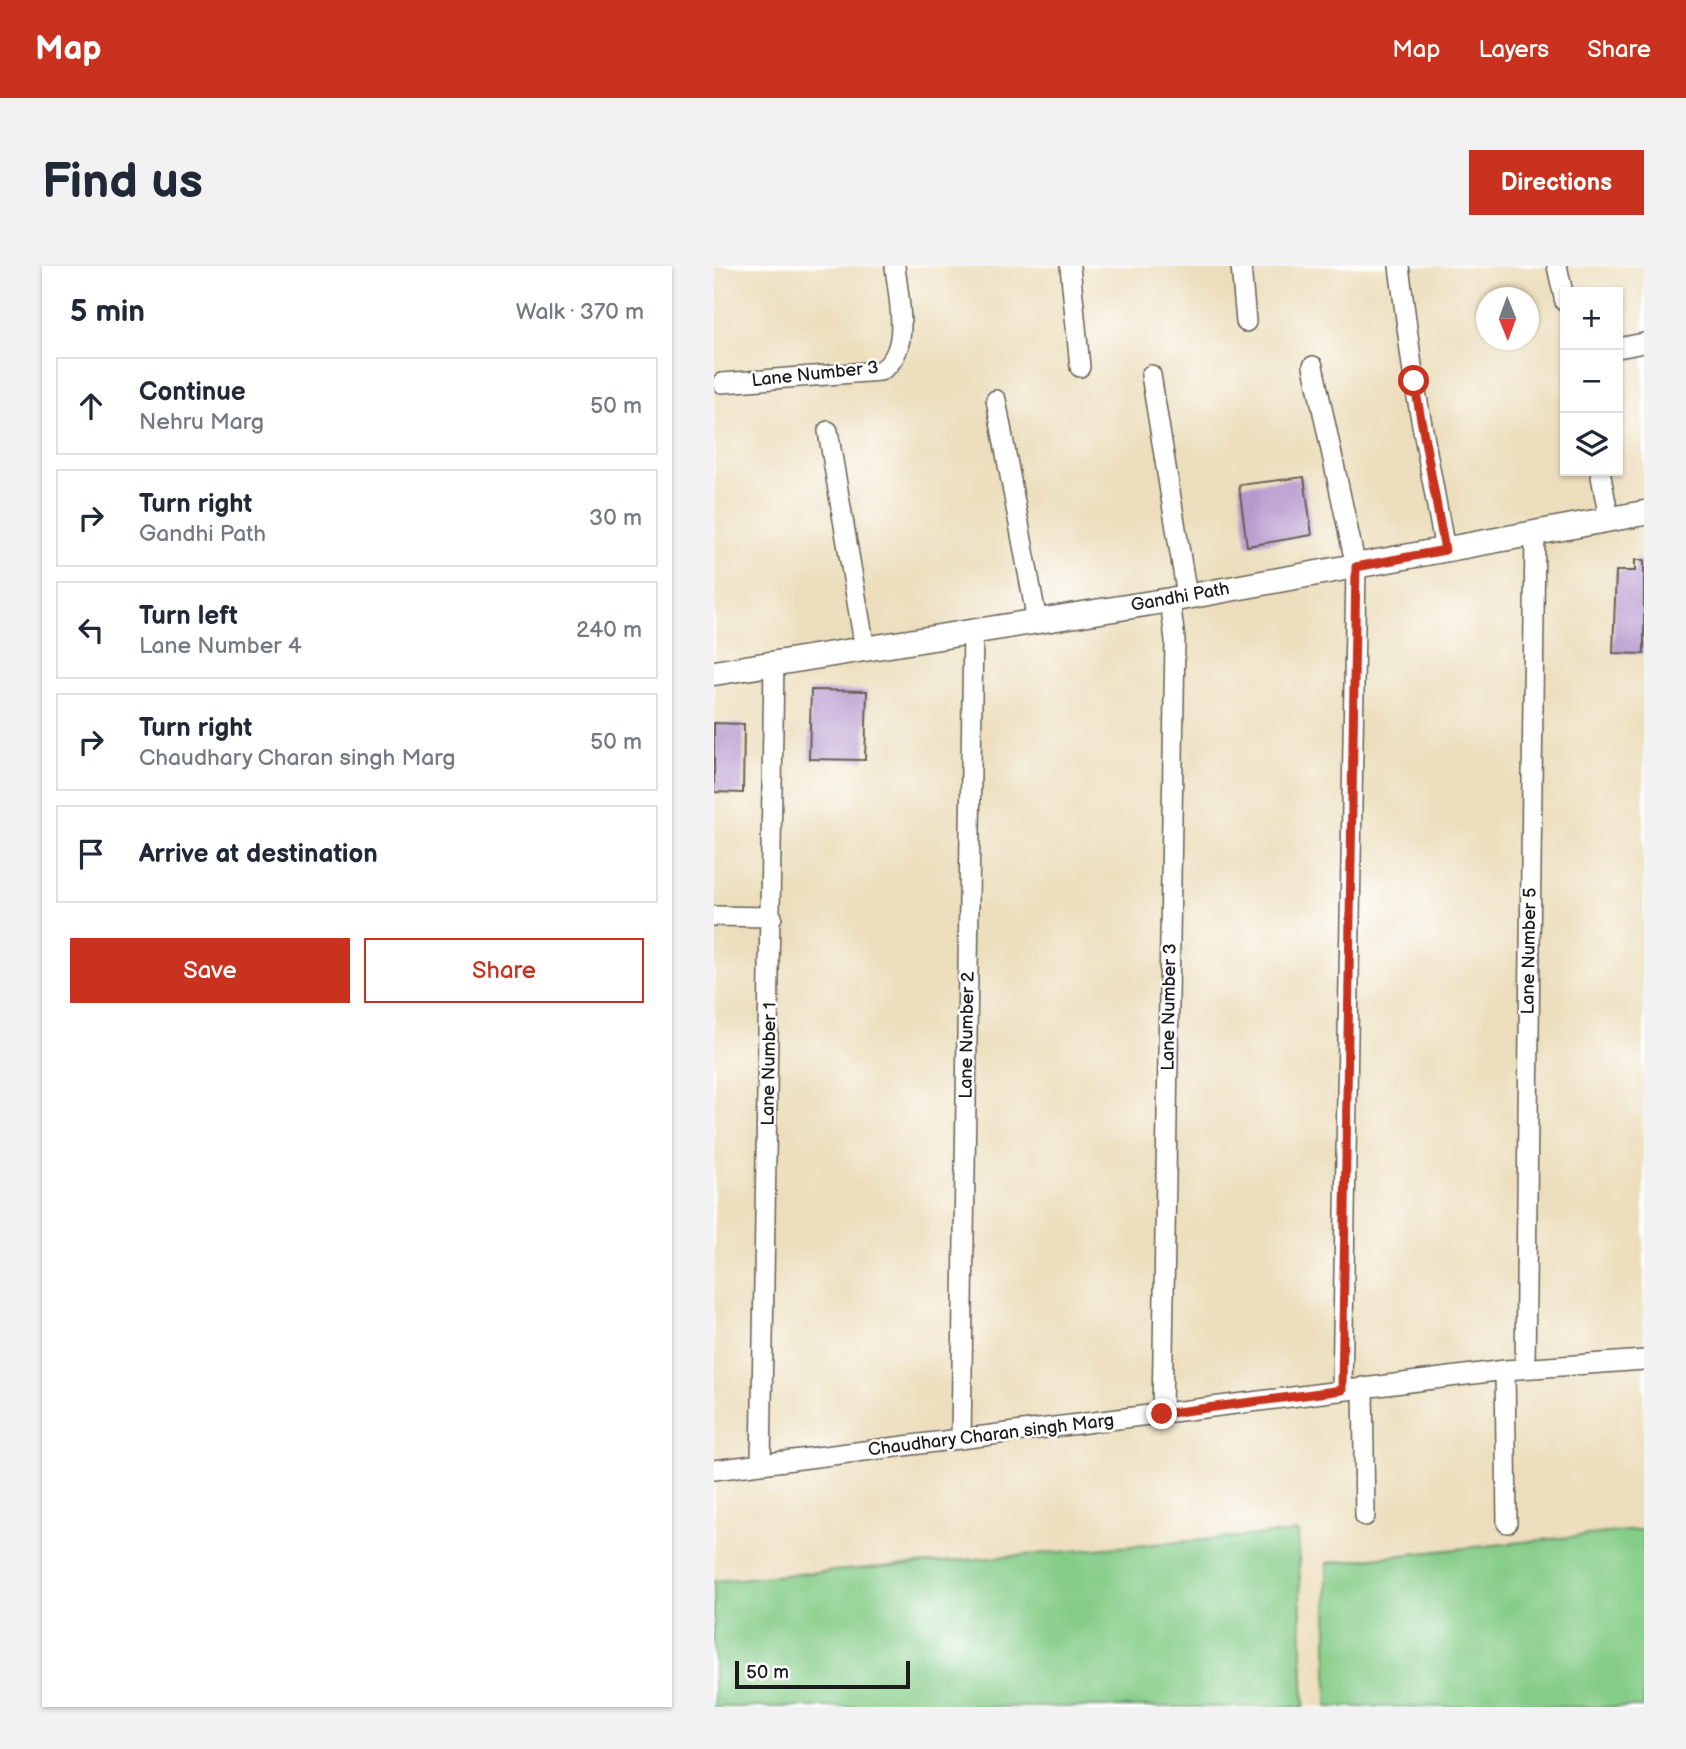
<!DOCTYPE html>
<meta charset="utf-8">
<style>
:root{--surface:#fff;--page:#f2f2f3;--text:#1f2937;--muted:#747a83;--line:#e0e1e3;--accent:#c8321e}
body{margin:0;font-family:"Balsamiq Sans",sans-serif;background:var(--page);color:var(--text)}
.controls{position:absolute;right:21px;top:21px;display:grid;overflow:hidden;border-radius:0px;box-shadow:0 2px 5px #0004}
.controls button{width:63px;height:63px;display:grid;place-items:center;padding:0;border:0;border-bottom:2px solid var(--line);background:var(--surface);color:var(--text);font:35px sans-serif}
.compass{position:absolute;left:762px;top:21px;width:63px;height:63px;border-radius:50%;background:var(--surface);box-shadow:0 2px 5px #0004;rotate:179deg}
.scale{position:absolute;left:21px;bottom:18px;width:175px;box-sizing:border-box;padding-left:7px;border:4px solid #1c1c1c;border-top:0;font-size:19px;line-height:24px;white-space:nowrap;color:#1c1c1c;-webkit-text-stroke:5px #fff;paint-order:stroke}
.stop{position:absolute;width:21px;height:21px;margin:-16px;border:5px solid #c8321e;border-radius:50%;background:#fff}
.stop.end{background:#c8321e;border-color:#fff;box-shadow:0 2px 7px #0008}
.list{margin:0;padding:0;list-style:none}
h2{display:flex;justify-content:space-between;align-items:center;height:91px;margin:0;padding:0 28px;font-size:30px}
h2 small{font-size:23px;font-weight:400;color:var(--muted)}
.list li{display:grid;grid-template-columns:46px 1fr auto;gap:21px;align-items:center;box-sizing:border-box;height:98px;margin:0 14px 14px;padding:0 14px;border:2px solid var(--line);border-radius:0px}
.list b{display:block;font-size:26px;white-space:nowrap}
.list p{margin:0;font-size:23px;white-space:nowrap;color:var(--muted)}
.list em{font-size:23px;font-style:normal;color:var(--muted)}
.actions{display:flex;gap:14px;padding:21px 28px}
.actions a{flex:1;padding:16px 0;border:2px solid var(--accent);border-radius:0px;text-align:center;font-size:24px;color:var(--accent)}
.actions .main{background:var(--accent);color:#fff}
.icon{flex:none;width:38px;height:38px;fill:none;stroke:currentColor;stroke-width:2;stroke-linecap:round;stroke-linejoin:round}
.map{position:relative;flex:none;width:930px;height:1441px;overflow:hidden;border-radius:0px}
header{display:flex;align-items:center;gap:42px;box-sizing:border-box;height:98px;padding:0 35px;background:var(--accent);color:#fff}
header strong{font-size:33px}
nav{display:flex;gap:38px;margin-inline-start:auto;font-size:24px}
.intro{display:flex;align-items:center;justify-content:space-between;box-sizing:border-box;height:168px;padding:0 42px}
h1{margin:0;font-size:49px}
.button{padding:18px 32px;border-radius:0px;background:var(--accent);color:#fff;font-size:24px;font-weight:700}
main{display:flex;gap:42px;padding:0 42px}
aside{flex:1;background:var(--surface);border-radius:0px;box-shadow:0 2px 5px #0004}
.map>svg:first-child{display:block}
</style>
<header>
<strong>Map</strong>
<nav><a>Map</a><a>Layers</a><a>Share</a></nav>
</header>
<div class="intro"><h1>Find us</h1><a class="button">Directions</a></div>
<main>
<aside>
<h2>5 min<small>Walk · 370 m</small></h2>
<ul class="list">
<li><svg class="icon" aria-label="ahead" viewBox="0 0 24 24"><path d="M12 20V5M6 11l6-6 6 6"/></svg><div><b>Continue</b><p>Nehru Marg</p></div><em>50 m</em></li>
<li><svg class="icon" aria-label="right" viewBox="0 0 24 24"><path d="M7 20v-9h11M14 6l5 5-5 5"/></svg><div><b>Turn right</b><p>Gandhi Path</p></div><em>30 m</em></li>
<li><svg class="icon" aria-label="left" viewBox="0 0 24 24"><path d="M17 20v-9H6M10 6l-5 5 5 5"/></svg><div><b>Turn left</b><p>Lane Number 4</p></div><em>240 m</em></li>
<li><svg class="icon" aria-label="right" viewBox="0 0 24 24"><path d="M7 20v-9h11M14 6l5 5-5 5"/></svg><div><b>Turn right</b><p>Chaudhary Charan singh Marg</p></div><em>50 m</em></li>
<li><svg class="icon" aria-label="arrive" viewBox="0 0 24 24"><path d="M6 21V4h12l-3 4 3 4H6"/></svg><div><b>Arrive at destination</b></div></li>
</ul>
<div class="actions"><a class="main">Save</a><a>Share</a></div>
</aside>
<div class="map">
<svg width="930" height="1441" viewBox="0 0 930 1441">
<rect width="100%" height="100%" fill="#fff"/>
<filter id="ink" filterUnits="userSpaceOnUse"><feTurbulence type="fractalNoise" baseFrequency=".0143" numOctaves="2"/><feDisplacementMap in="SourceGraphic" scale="14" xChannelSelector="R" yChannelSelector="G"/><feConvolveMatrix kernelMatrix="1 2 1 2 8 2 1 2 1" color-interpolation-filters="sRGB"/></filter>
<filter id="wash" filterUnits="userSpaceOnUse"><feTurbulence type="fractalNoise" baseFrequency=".00686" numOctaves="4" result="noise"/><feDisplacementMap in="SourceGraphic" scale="28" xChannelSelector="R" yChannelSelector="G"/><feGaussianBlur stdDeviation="1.57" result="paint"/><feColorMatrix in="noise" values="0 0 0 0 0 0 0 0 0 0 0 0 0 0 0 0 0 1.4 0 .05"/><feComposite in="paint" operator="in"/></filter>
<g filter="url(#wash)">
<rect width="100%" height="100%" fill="#ecdebc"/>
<path fill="#85cc87" stroke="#507452" stroke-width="2" d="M930,1263V1441H613V1297Z
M584,1266L590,1441H0V1315Z"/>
<g id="blocks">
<path fill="#b799cd" d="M590,211L598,269L533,280L525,219Z
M921,294H930V388L899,387L902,305H921Z
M97,424L153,425L151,494L95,493Z
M0,457L30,458L29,527L0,526Z"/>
</g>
</g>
<g filter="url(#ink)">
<use href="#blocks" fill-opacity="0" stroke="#656054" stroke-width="2"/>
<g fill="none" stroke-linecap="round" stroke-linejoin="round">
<defs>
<path id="minor" d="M356,0L366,101
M527,0L532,56
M685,0L700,115L731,284
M843,0L851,36
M904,82L930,77
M599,100L642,301L628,1124
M437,109L473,330
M8,117L166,105C199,86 184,32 181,0
M282,134L323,355
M114,165L151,383
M886,205L895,253
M0,650L58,651
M811,1102L821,267
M791,1104L793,1257
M649,1121L651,1250
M448,1148L461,374L456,334
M247,1173L259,366
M47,1198L60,398
M0,1204L791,1104L930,1094"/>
<path id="tertiary" d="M0,407L456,334L930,247"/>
</defs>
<use href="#minor" stroke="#656054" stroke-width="22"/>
<use href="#tertiary" stroke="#656054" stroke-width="27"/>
<use href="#minor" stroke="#fff" stroke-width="19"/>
<use href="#tertiary" stroke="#fff" stroke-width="24"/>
</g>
</g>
<g fill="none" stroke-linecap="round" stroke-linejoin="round" filter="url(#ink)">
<path stroke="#c8321e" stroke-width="9" d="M448,1148L628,1124L642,301L731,284L700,115"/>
</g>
<g text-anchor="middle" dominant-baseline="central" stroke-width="5" stroke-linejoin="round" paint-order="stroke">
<g font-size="18" fill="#1c1c1c" stroke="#fff">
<text transform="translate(101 108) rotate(-6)">Lane Number 3</text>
<text transform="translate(466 331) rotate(-10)">Gandhi Path</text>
<text transform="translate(815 685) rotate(-89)">Lane Number 5</text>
<text transform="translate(455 741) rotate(-89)">Lane Number 3</text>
<text transform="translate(253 769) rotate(-89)">Lane Number 2</text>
<text transform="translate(55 798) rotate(-89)">Lane Number 1</text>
<text transform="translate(277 1169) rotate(-7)">Chaudhary Charan singh Marg</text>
</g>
</g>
</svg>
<div class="controls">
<button>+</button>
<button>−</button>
<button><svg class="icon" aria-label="layers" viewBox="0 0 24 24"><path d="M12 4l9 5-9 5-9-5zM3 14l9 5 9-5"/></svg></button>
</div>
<svg class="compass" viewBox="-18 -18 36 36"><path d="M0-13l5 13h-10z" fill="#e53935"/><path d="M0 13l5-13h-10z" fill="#747a83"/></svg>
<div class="scale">50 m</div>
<div class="stop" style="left:700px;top:115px"></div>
<div class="stop end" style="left:448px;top:1148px"></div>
</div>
</main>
